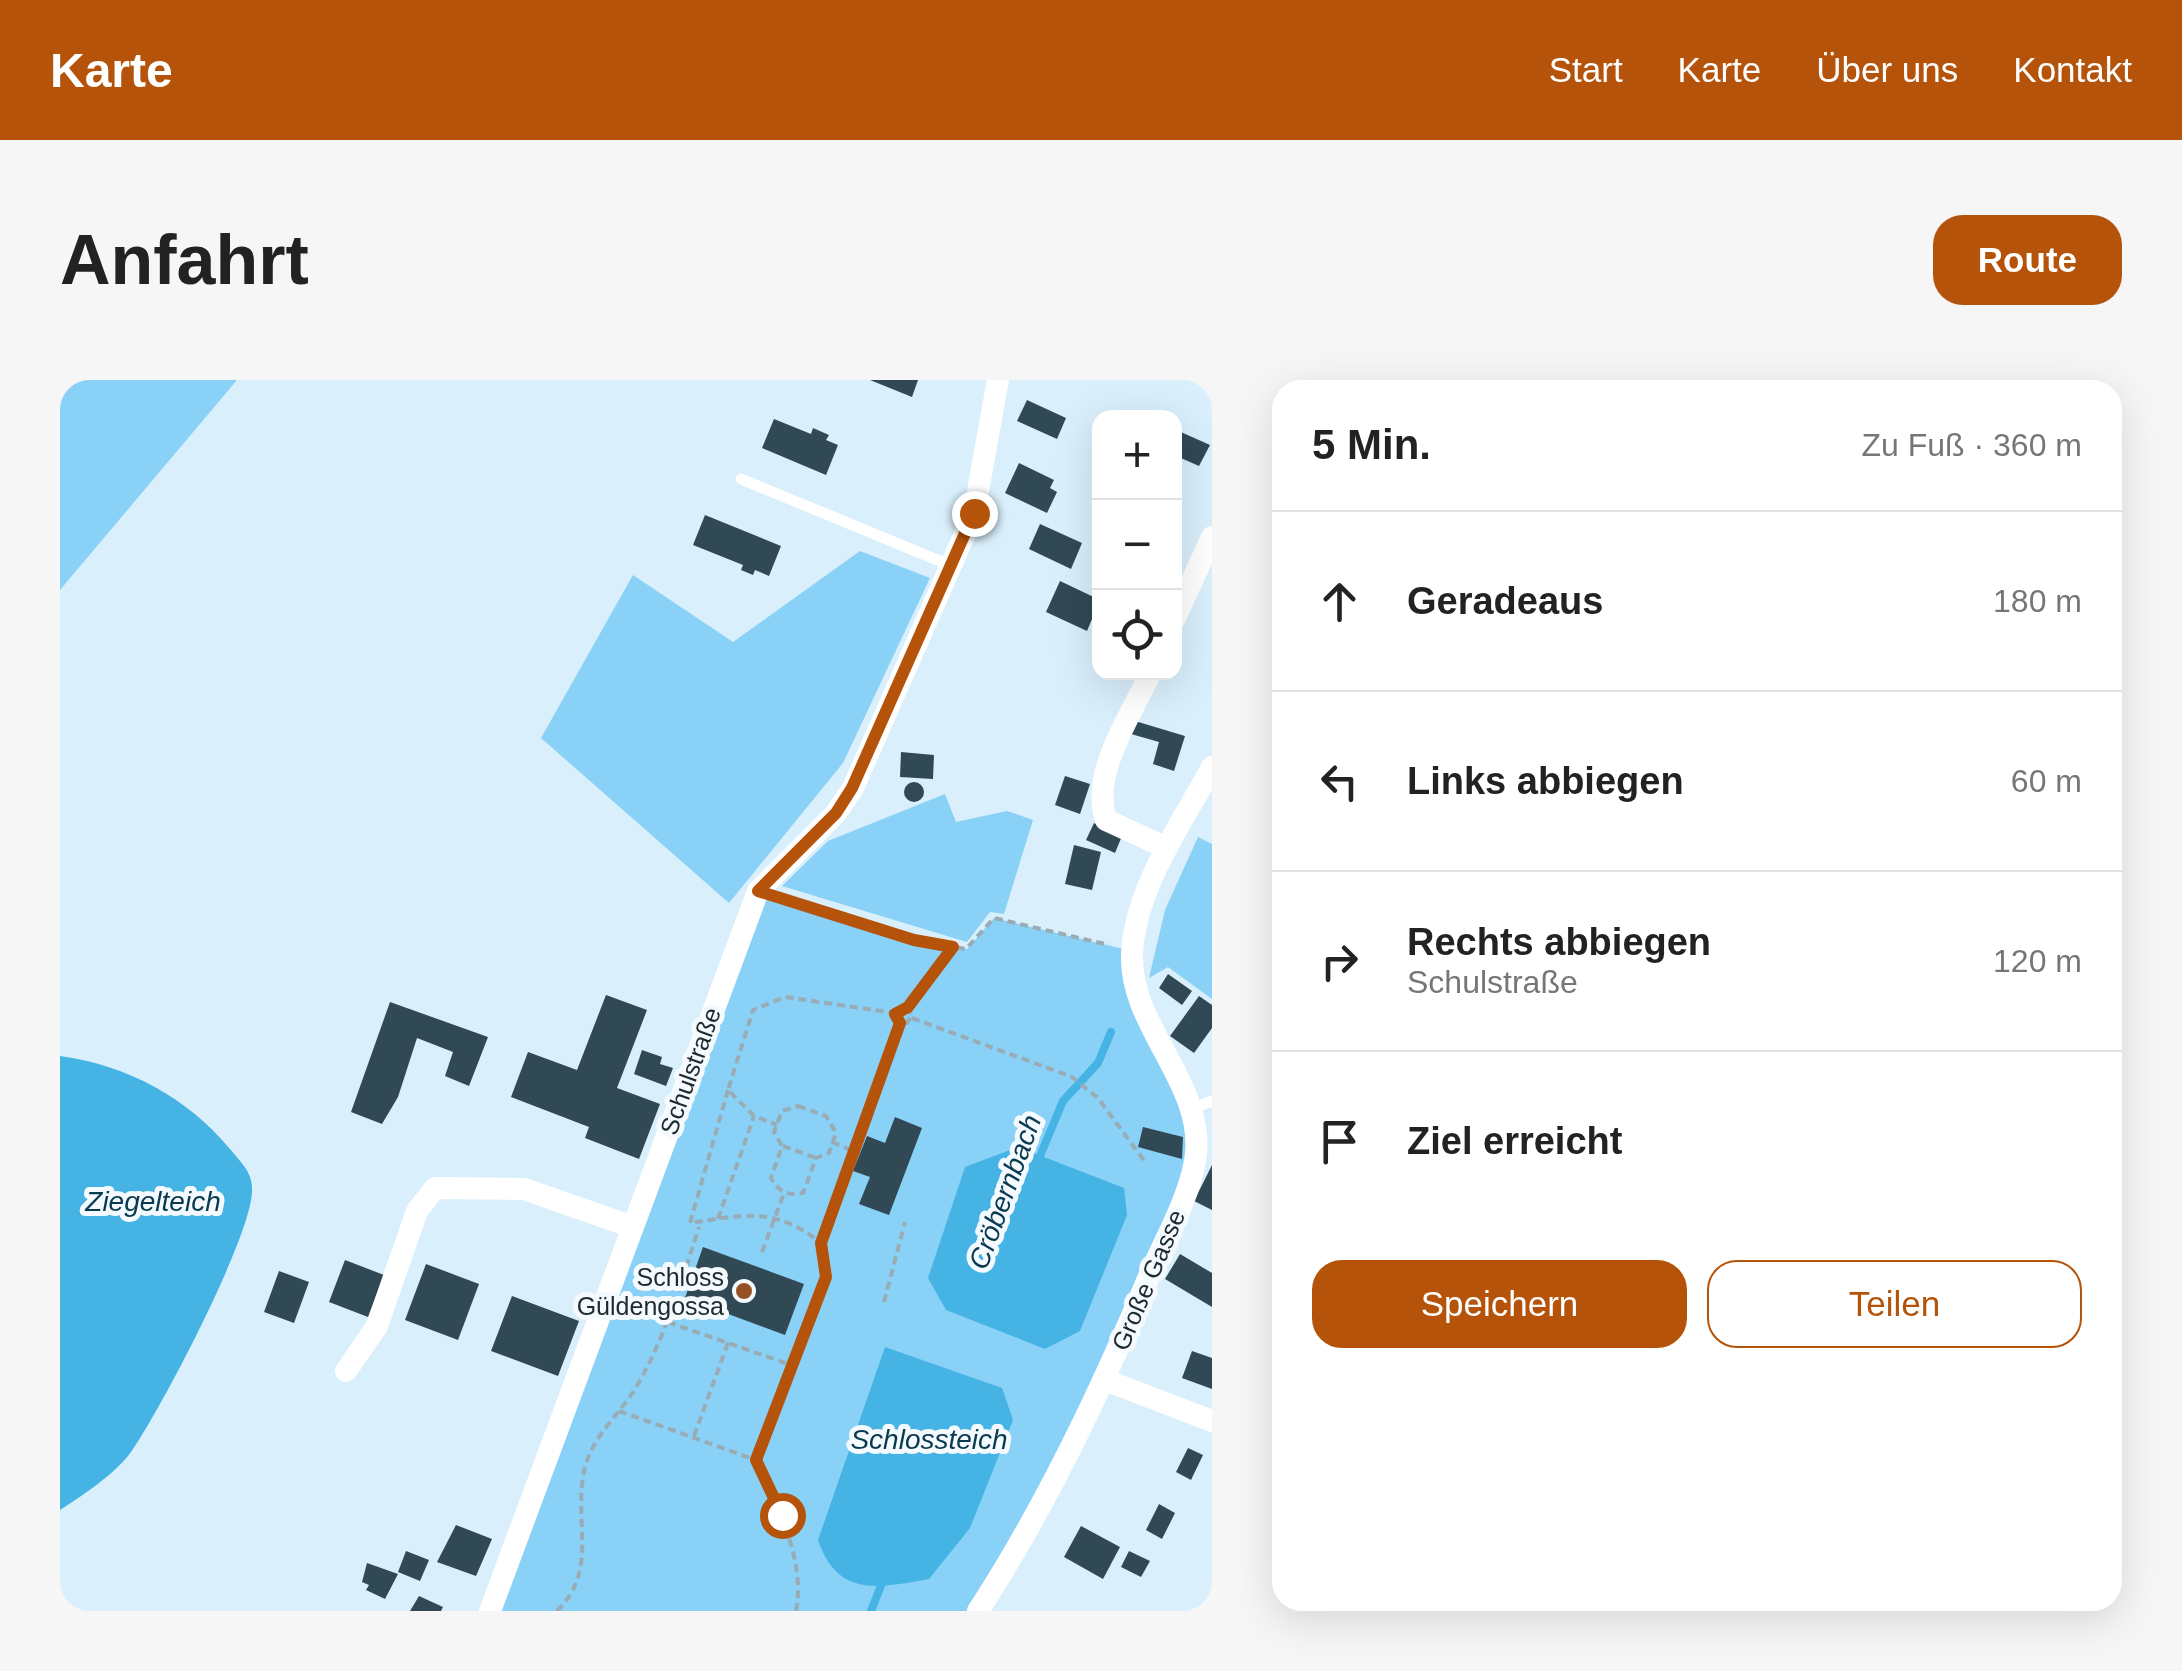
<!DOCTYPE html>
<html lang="de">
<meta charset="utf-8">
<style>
:root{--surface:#fff;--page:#f6f6f6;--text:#222;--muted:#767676;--line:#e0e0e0;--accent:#b45309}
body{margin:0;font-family:Helvetica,sans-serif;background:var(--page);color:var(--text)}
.controls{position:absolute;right:30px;top:30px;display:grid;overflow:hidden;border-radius:20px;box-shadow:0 10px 40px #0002}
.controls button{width:90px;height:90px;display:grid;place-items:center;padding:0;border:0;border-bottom:2px solid var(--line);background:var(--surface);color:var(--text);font:50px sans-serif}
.stop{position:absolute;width:30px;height:30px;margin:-22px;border:8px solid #b45309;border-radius:50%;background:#fff}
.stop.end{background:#b45309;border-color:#fff;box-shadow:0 2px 10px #0008}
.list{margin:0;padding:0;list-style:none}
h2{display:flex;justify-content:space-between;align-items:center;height:130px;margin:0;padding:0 40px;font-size:42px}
h2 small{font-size:32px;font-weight:400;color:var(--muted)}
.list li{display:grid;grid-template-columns:65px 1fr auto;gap:30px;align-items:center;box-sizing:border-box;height:180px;padding:0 40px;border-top:2px solid var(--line)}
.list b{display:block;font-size:38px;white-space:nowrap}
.list p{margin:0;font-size:32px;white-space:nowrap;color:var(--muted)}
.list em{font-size:32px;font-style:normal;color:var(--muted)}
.actions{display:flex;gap:20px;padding:30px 40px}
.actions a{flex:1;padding:22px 0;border:2px solid var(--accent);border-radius:30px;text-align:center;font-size:35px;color:var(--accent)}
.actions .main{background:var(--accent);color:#fff}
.icon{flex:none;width:55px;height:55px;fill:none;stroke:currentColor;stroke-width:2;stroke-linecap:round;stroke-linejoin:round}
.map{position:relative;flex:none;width:1152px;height:1231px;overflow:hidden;border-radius:30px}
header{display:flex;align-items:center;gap:60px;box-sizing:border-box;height:140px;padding:0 50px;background:var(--accent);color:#fff}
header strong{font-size:48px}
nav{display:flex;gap:55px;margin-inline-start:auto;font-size:35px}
.intro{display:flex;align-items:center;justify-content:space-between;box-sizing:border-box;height:240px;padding:0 60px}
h1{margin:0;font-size:70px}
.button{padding:25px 45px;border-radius:30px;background:var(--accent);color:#fff;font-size:35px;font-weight:700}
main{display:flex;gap:60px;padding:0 60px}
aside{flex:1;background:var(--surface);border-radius:30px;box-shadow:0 10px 40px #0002}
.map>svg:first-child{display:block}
</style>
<header>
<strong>Karte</strong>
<nav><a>Start</a><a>Karte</a><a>Über uns</a><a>Kontakt</a></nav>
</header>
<div class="intro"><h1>Anfahrt</h1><a class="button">Route</a></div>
<main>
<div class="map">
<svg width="1152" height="1231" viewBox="0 0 1152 1231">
<rect width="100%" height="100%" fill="#d9effb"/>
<path fill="#89d1f6" d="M0,0H177L0,210Z
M800,171L870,198L783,383L669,523L481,358L573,195L673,262Z
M885,414L896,442L947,431L973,440L944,534L930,532L907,562L722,506L768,461Z
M1138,457L1152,464V619L1108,587L1089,598L1105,530Z
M698,511C767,533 835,559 907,569L934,538L1072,571L1131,729L1125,813L918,1231H431Z"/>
<path fill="#45b3e4" d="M0,676C67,685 128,718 170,769C180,781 192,792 192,808C195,851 99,1033 71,1072C56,1093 22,1116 0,1130Z
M958,767L1064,808L1067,835L1020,951L985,969L886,930L868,898L905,787Z
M825,967L942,1008L953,1040L910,1148L869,1199C818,1208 778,1218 758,1160Z"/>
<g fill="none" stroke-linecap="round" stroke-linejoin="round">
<path stroke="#45b3e4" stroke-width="8" d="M977,783L1003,721L1038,683L1051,652
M811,1231L824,1198"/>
</g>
<path fill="#314955" d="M810,0H858L852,17Z
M967,20L1006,38L997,59L957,41Z
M714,39L751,54L753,48L769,55L766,60L778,65L766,95L702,68Z
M1114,49L1150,65L1139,86L1114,75Z
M959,83L994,100L990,108L997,112L987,133L945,113Z
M645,135L721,166L709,196L695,190L693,195L681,190L683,185L633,165Z
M980,144L1022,163L1011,189L969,169Z
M1000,201L1040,220L1027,251L986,232Z
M1075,341L1125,356L1114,391L1093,384L1099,362L1071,354Z
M841,372L874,375L873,399L840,397Z
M1005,396L1030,404L1020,434L995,425Z
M844 412a10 10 0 1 1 20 0a10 10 0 1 1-20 0Z
M1034,443L1062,456L1055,473L1026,460Z
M1014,465L1041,472L1032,510L1005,504Z
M1108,594L1132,611L1122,625L1099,608Z
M546,615L587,630L557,708L600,724L579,779L525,758L529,747L451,717L468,672L517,690Z
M1139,616L1152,625V648L1134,673L1110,656Z
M330,622L428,657L409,706L385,696L393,672L357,658L338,717L322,744L291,732Z
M582,670L602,677L600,684L613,688L606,706L574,694Z
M835,737L862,748L829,835L799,824L810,797L793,791L807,756L825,763Z
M1083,747L1123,757L1122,779L1078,767Z
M1152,785V830L1134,821Z
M643,867L744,904L725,955L625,918Z
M1120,874L1152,893V927L1105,899Z
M285,880L324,895L308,937L269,922Z
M366,884L419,904L398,960L345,940Z
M219,891L249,902L234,943L204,932Z
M452,916L519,941L498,996L431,971Z
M1132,971L1152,978V1009L1122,998Z
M1128,1068L1143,1075L1131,1100L1116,1092Z
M1099,1124L1115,1133L1102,1159L1086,1150Z
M396,1145L432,1159L416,1196L377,1182Z
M1021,1146L1060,1167L1043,1199L1004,1177Z
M346,1171L369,1180L360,1201L338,1192Z
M1069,1171L1090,1181L1081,1197L1061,1187Z
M307,1183L338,1194L325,1219L306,1210L309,1205L302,1202Z
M359,1216L383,1227L381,1231H350Z"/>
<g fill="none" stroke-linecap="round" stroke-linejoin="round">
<path stroke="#99acb5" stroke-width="4" stroke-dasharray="8 5" stroke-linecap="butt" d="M722,518L854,560L906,569L934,538L1049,565
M848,627L893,567
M835,633L840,627L852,633L847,643H840
M852,638L1012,697L1038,718L1085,782
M668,710L630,843C683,835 715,826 761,863L840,643L835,633L725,617L693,630L668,710L694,736L717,745
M738,726L766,736L776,753L769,773L756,778L743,813C727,816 719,812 711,798L722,766L714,752L722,731Z
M772,762L791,770
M723,766L756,778
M658,839L694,736
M702,872L724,813
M824,922L845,842
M608,942L731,985
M559,1031L696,1080
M634,1056L668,963
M497,1231C540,1189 512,1139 525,1087C535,1052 561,1034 578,1004C606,955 622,900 639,847
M736,1231C746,1182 717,1123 696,1080L766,897L761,863"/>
<path stroke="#fff" stroke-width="11" d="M681,99L892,186
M1131,729L1152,721"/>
<path stroke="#fff" stroke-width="22" d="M1114,240L1152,157
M1091,292C1071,336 1030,393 1046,440L1107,468
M286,991L317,946L357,831L375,808L464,809L573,847
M1045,1000L1152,1041
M430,1231L698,511L776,433L793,408L914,133L938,0
M918,1231C987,1125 1041,1010 1090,894C1106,858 1128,820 1135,781C1148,705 1069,648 1072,574C1075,508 1122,443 1152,387"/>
</g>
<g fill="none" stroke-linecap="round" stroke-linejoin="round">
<path stroke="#b45309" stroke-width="12" d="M722,1135L696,1080L766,897L761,863L840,643L835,634L848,627L893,567L854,560L698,511L776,433L792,408L914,133"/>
</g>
<circle fill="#955124" stroke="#f4fafd" stroke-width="4" cx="684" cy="911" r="10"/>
<g text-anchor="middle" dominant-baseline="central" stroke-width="10" stroke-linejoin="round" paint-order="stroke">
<g font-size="25" fill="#1f2a2f" stroke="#f4fafd">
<text transform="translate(630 691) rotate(-70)">Schulstraße</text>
<text transform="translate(1088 900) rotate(-67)">Große Gasse</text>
</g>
<g font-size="25" fill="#1f2a2f" stroke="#f4fafd" text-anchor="end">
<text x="664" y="897">Schloss<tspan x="664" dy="29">Güldengossa</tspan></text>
</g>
<g font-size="28" font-style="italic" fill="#0a3a4f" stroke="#f4fafd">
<text transform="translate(945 812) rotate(-70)">Cröbernbach</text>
<text x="93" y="821">Ziegelteich</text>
<text x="869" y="1059">Schlossteich</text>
</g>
</g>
</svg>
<div class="controls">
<button>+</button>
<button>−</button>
<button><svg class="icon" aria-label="locate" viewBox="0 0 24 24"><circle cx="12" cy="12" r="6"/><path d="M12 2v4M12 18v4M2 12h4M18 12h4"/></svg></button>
</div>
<div class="stop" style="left:722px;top:1135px"></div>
<div class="stop end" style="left:914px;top:133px"></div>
</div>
<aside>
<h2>5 Min.<small>Zu Fuß · 360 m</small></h2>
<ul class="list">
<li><svg class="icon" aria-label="ahead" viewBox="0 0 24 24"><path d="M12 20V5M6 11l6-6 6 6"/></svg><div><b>Geradeaus</b></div><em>180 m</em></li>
<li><svg class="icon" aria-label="left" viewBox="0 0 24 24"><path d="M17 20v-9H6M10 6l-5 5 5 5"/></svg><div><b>Links abbiegen</b></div><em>60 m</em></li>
<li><svg class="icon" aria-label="right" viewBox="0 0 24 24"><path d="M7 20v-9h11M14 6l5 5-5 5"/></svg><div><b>Rechts abbiegen</b><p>Schulstraße</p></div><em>120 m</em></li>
<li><svg class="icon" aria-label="arrive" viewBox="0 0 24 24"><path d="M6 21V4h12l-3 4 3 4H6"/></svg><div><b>Ziel erreicht</b></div></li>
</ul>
<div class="actions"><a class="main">Speichern</a><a>Teilen</a></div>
</aside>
</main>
